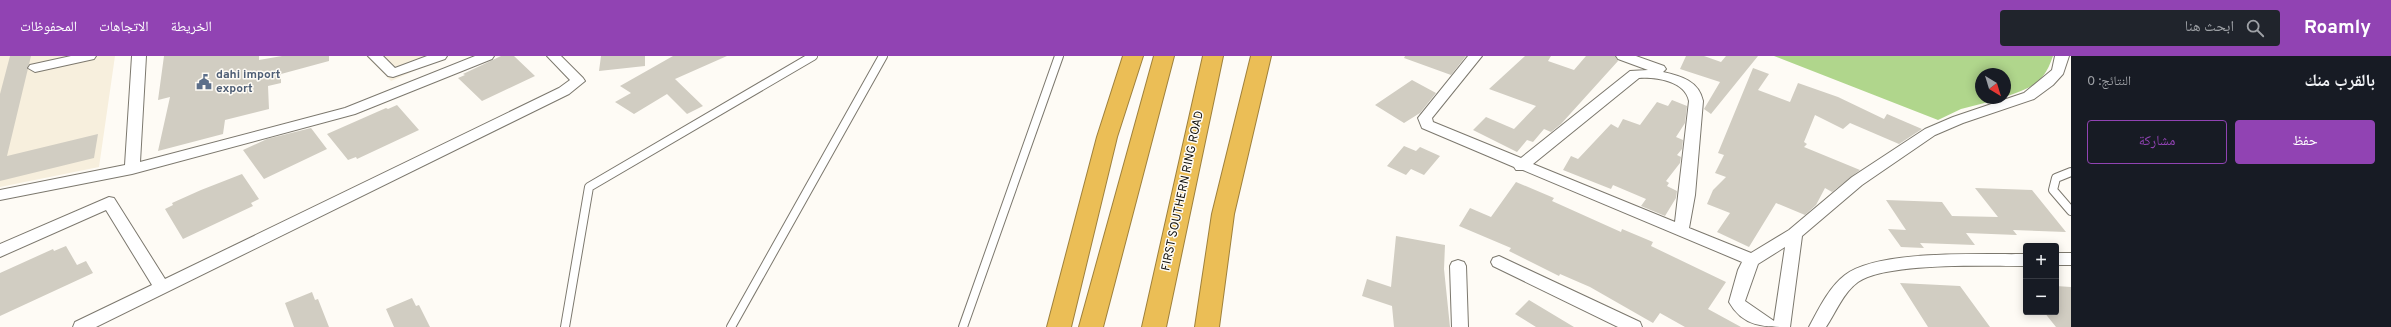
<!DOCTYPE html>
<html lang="ar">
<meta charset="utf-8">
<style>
:root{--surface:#171b24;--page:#20242c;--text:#f1f3f6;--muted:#9ea1a6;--line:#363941;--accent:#9143b3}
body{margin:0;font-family:Overpass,"Noto Naskh Arabic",sans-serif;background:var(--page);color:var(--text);direction:rtl}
.controls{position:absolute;right:12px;bottom:12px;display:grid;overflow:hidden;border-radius:4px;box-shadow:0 2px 10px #0003}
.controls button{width:36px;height:36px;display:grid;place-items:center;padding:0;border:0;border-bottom:1px solid var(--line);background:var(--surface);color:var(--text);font:20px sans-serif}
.compass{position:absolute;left:1975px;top:12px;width:36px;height:36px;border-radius:50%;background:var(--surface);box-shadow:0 2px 10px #0003;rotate:142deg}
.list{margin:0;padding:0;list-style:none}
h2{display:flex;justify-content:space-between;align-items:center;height:52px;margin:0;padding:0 16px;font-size:17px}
h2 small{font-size:13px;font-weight:400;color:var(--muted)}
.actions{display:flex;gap:8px;padding:12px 16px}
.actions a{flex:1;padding:9px 0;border:1px solid var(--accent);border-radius:4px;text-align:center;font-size:14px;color:var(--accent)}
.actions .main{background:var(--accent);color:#fff}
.icon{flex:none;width:22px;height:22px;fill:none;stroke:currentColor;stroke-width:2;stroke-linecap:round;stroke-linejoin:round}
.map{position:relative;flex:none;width:2071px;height:271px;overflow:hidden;direction:ltr}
header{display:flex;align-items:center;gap:24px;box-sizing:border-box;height:56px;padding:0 20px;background:var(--accent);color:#fff}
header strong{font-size:19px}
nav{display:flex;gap:22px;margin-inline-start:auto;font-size:14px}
.search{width:280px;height:36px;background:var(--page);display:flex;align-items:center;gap:10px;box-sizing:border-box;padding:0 14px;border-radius:4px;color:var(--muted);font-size:15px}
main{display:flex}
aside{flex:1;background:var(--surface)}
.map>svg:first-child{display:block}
</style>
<header>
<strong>Roamly</strong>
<div class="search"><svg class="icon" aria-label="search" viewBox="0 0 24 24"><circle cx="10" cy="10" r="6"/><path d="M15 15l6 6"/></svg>ابحث هنا</div>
<nav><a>الخريطة</a><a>الاتجاهات</a><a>المحفوظات</a></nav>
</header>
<main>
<aside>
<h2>بالقرب منك<small>النتائج: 0</small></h2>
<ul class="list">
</ul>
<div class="actions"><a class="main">حفظ</a><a>مشاركة</a></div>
</aside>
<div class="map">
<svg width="2071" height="271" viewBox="0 0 2071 271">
<rect width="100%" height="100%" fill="#fefbf5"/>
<path fill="#f7efdd" d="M0,0H115L99,111L0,131Z
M366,0H448L391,25Z"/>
<path fill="#b0d68c" d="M1774,0H2053C2043,29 2032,31 2005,41V18H1981V42H2004L1961,53L1938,64Z"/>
<path fill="#d1cdc2" d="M10,0H31L7,100L98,78L94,102L0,125V38Z
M164,0H259V4L282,0H329V5L281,18V27L268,30L269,53L225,64L223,78L158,95L170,41L158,44Z
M501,0H514L535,20L482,45L458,22L465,19L463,18Z
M601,0H645V10L599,15Z
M673,0H727L675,23L703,50L687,58L667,38L634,58L615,46L631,37L620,30Z
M1405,0H1466L1451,19L1404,2Z
M1525,0H1551L1548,5L1574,14L1586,0H1615L1618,5L1561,68L1551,76L1544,73L1533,86L1527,84L1517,96L1473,74L1486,61L1514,73L1536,50L1489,33Z
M1686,0H1704L1721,6L1726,0H1758L1711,58L1704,53L1720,26L1680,13Z
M1753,12L1769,18L1758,34L1790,46L1798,27L1838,41L1884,63L1887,58L1922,73L1899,88L1850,67L1843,73L1815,59L1804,86L1807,88L1804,91L1860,114L1832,136L1825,132L1816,149L1805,159L1776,147L1749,191L1717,176L1730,157L1707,148L1713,134L1726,121L1715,117L1724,99L1718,97Z
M1412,24L1436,37L1420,57L1404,67L1375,49Z
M1672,44L1687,50L1685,67L1676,81L1683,84L1682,93L1677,99L1681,101L1680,107L1666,125L1669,127L1667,130L1677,135L1676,142L1665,160L1641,150L1646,143L1613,129L1611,133L1563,114L1571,100L1578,103L1611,68L1618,72L1623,63L1640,69L1657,46L1668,50Z
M397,49L419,74L357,103L356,101L348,104L327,78L386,52L388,53Z
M311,72L327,93L264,123L243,94L267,83Z
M1404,90L1416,95L1420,91L1440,100L1424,119L1411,113L1406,119L1387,110Z
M242,118L259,143L251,147L253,150L183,183L165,153L173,149L172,147L201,134Z
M1516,126L1554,142L1552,145L1621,176L1622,173L1653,186L1651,190L1726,226L1708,253L1741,271H1685L1660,257L1653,267L1590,231L1560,218L1559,220L1509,195L1511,192L1459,170L1470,152L1491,161Z
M1975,132L2032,134L2066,176L2013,174L2017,179L1966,177L1975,189L1920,187L1924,192L1901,191L1888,173L1906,174L1886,144L1942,146L1952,160L1998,161Z
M1396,180L1445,189L1444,213L1450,271H1394L1392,250L1362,240L1367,223L1391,231Z
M66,190L77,209L86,205L93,217L0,260V217L53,193L54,195Z
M1900,227L1960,230L1990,271H1928Z
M2056,230L2071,231V271H2056L2044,256H2056Z
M312,236L315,244L318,243L329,271H294L285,247Z
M412,242L416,250L419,249L430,271H394L386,253Z
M1529,244L1574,271H1536L1515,258Z"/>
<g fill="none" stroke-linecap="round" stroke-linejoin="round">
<defs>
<path id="lane" d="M2071,116L2056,122L2053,134L2071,155
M565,271L589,131L813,0
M731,271L883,0
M963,271L1059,0"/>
<path id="street" d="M71,0H96L94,3L35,16L28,12L30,9Z
M132,0H146L140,106L345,52L475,0H494L492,3L355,58L132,118L0,144V134L125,109Z
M368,0H383L395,12L427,0H447L445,3L393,21L388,20Z
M547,0H561L583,22L585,25L569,38L96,271H73L75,266L152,229L106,154L0,201V188L109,141L114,142L165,223L559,32L570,24Z
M1468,0H1482L1432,62L1433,66L1521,102L1630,15L1648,14L1618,3L1616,0H1636L1664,10L1666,13L1663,16C1681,20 1699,25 1703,45L1695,139L1689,172L1751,197L1789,174L1852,121L1925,73L1953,61L2024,37L2052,14L2055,0H2069L2063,18L2053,29L2034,43L1963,67L1935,79L1862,129L1802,180L1790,271C1764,271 1743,271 1729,246L1738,214L1742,206L1523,114H1516L1514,111L1422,72L1418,62ZM1639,22C1656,21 1685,25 1689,45L1675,166L1533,108ZM1785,191L1774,265L1745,245L1758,208Z
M2056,197H2071V209H2056Z
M2026,198V210C1988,210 1886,206 1858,226C1843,237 1836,256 1826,271H1809C1818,254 1829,231 1845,219C1879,193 1983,199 2026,198Z
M1499,200L1640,266L1642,271H1618L1493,210L1491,206L1493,202Z
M1458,204L1464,206L1466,210L1468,271H1452L1450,210L1452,206Z"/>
<path id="highway" d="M1123,0H1143L1117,81L1071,271H1047L1097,81Z
M1154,0H1174L1103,271H1079Z
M1203,0H1223L1166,271H1142Z
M1251,0H1271L1234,158L1219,271H1195L1212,158Z"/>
</defs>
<use href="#lane" stroke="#7c786e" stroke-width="10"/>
<use href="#street" stroke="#7c786e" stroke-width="2"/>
<use href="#highway" stroke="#9f813c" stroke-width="2"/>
<use href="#lane" stroke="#fff" stroke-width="8"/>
<use href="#street" fill="#fff" fill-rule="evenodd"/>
<use href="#highway" fill="#ebbe56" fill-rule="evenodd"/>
</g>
<defs>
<symbol id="civic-bare" viewBox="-9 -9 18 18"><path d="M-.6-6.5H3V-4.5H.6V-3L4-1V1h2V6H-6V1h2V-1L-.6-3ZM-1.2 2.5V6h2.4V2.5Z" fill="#5c6f8a" stroke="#fefbf5" stroke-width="2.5" paint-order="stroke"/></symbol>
</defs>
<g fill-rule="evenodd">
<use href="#civic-bare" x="193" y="15" width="22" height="22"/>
</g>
<g text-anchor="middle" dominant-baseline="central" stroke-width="3" stroke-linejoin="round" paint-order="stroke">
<g font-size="12" font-weight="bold" fill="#4e5e75" stroke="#fefbf5" text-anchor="start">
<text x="216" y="19">dahi import<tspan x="216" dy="14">export</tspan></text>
</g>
<g font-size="12" fill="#12110d" stroke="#fefbf5">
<text transform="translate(1183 135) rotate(-78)">FIRST SOUTHERN RING ROAD</text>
</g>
</g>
</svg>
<div class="controls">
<button>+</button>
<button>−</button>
</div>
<svg class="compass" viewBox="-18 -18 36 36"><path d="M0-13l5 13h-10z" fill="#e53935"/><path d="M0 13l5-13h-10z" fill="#9ea1a6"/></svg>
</div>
</main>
